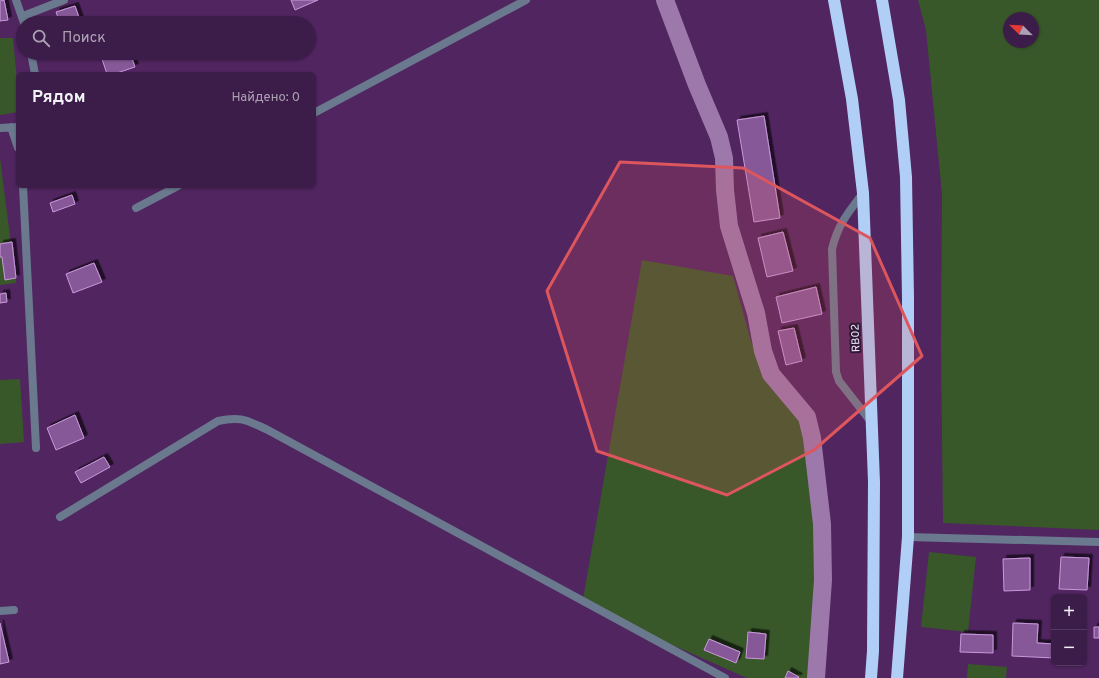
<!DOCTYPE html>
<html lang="ru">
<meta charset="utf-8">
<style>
:root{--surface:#3c1c48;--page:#43254f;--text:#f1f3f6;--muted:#aca1b4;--line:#553a60}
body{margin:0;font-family:Overpass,sans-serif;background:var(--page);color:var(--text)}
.controls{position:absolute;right:12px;bottom:12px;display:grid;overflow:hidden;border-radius:6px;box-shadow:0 1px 3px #0004}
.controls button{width:36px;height:36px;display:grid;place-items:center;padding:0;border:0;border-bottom:1px solid var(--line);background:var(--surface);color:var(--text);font:20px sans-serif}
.compass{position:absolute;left:1003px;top:12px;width:36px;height:36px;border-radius:50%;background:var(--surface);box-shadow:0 1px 3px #0004;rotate:294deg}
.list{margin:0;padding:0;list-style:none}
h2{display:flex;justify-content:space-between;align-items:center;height:52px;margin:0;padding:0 16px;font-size:17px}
h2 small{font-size:13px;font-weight:400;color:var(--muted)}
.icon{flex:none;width:22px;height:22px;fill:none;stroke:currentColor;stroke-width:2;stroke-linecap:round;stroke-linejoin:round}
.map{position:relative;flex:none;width:1099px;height:678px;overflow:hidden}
.search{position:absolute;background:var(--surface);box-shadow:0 1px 3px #0004;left:16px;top:16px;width:300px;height:44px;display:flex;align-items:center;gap:10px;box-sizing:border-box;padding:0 14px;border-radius:22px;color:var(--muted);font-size:15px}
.panel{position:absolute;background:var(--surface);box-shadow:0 1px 3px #0004;left:16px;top:72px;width:300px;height:116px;border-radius:6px}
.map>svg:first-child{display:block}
</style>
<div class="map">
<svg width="1099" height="678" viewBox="0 0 1099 678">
<defs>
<filter id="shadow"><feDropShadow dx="3.5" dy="-3.5" stdDeviation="0" flood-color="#0009"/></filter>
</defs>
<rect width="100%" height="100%" fill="#502560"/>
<path fill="#39582a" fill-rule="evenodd" d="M918,0H1099V530L943,523L941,348L942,194L926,30ZM1009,18H1033V42H1009Z
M0,38H13L18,92V112L0,115Z
M0,158L16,283L0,285Z
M642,260L733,276L751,341L766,377L801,416L809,460L815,520L817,595L813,678H747L582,605Z
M20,379L24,442L0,444V380Z
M929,552L976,557L968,632L921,627Z
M968,664L1007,667L1006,678H967Z"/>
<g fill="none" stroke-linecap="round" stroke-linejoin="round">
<path stroke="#9c79aa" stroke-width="18" d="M665,0L697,85L719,137L724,158L725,190L729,226L756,313L763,351L771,374L807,417L812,438L822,524L823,580L816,678"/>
</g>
<path fill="#865897" stroke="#c999dc" filter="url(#shadow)" d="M4,0L8,20L0,21V1Z
M291,0H318L295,10Z
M75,6L81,23H60L56,12Z
M100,53H130L135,67L114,74H107Z
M764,116L780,218L754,222L737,120Z
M72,195L75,204L53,212L50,203Z
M783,232L793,271L767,277L758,238Z
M12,242L16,278L5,280L2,257H0V244Z
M94,263L102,282L73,293L66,274Z
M816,287L822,314L782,323L776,297Z
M6,293L7,302L0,303V294Z
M794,328L802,361L786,365L778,331Z
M75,415L84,438L56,450L47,428Z
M104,457L110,467L81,483L75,472Z
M1061,557L1089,558L1087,590L1059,589Z
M1030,558V590L1004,591L1003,559Z
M0,623L9,662L0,664Z
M1013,623L1038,624L1037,643L1054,644V658L1012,656Z
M1094,627H1099V638H1094Z
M748,632L766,634L764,659L746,658Z
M961,634L993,635V653L960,652Z
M709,639L740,652L736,663L704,650Z
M788,671L799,677L798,678H785Z"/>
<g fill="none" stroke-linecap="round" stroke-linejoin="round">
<path stroke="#6a798e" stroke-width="8" d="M16,0L24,23
M23,16L64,0
M31,53L35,74
M314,113L526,0
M11,127L18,148
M0,128L18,127
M23,186L36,448
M863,193C848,213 838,224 832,249L836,372L839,381L872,423
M136,208L178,186
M60,517L218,421C240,416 246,420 266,429L725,678
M0,611L14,610"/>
<path stroke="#6a798e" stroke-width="8" d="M908,537L1099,542"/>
<path stroke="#b0cef6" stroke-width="12" d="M834,0L852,99L863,193L874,482L873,651L871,678
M882,0L899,100L906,177L908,298V537L897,678"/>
</g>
<path fill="#dd565d" fill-opacity="0.2" stroke="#dd565d" stroke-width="3" stroke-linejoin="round" d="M620,162L743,168L870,238L922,356L814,450L727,495L597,451L547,291Z"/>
<g text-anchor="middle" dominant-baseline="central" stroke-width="4" stroke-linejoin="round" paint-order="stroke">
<g font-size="11" fill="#f3dffb" stroke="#2c1933">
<text transform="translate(856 338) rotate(-92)">RB02</text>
</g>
</g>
</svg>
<div class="controls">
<button>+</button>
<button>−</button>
</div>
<svg class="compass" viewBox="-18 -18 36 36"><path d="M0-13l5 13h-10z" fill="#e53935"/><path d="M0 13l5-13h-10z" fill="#aca1b4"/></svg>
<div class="search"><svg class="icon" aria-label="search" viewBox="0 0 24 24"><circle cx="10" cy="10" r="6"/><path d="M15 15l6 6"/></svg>Поиск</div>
<section class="panel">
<h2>Рядом<small>Найдено: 0</small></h2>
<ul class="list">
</ul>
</section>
</div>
